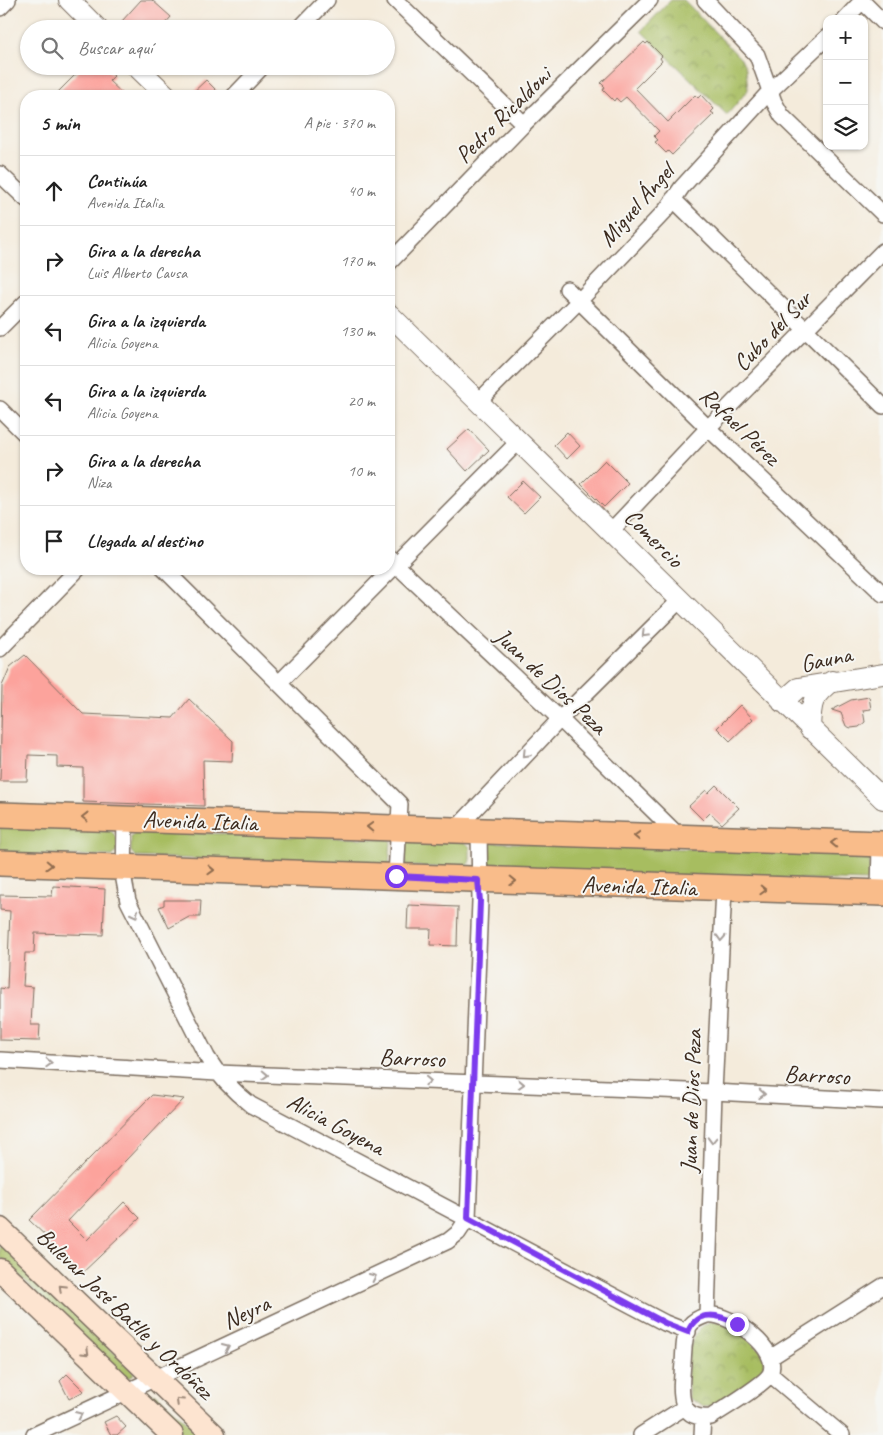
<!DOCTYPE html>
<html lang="es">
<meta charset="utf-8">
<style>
:root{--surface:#fff;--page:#f6f6f6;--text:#222;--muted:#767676;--line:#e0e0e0}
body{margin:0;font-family:Caveat,sans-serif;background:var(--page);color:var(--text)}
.controls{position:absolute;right:15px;top:15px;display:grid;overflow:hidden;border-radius:10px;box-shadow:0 1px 4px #0004}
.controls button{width:45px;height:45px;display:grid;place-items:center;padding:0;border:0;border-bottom:1px solid var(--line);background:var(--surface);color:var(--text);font:25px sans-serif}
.stop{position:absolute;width:15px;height:15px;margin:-11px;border:4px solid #7c3aed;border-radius:50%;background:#fff}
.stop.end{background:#7c3aed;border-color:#fff;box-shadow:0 1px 5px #0008}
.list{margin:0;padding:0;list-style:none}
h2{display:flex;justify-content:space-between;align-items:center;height:65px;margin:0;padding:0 20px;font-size:21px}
h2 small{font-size:16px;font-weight:400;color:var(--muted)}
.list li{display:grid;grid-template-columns:32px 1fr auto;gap:15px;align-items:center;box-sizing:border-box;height:70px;padding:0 20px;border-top:1px solid var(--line)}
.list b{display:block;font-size:19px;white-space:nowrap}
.list p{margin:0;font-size:16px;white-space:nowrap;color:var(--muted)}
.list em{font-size:16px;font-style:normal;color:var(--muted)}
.icon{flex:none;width:28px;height:28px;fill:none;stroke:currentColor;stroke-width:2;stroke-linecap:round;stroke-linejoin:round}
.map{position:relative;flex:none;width:883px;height:1435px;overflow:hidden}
.search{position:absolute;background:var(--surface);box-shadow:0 1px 4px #0004;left:20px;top:20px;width:375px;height:55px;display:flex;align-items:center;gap:12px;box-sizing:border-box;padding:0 18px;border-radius:28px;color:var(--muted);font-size:19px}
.panel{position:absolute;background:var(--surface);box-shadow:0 1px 4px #0004;left:20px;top:90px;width:375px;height:485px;border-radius:20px}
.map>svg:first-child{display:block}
</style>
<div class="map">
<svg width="883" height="1435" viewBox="0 0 883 1435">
<defs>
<pattern id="park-crowns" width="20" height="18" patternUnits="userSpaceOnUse" patternTransform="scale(1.25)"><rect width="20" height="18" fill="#a7bd61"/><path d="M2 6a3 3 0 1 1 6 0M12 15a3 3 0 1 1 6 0" fill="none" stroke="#899a4f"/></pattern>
</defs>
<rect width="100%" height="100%" fill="#f6f6f2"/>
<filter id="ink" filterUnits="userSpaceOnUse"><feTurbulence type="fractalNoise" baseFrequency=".02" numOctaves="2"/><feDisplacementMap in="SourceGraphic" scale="10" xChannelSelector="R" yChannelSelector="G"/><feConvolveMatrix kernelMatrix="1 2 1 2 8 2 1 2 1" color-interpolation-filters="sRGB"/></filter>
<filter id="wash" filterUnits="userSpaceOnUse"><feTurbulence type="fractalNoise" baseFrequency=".0096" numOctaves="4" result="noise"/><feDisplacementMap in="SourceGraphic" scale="20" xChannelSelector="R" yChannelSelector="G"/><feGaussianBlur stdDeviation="1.12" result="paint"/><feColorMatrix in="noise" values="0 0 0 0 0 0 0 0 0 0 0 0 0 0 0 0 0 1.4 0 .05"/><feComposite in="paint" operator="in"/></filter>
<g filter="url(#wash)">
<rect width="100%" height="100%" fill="#f4ebdb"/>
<path fill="#a7bd61" stroke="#717440" d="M0,826L110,830L117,837V851L113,856L0,854Z
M136,831L388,839L391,841L389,865L136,857L131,852V837Z
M408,840L464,841L470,847V861L465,868L406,866L405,847Z
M487,842L870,855L869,881L491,870L485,866V845Z
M0,1241L134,1372L133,1375L128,1378L123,1376L0,1257Z
M156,1394L202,1435H184L150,1402L151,1395Z"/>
<path fill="url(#park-crowns)" stroke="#717440" d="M671,0H684L742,60L746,69L748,90L727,115L641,31Z
M712,1321L728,1322L764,1353L765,1370C753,1382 720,1406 704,1407L688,1398C689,1372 681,1332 712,1321Z"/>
<g id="blocks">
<path fill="#fca39c" d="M141,0H152L171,17L160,29H130L122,21Z
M644,42L646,44L648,42L662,56L660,58L662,61L635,88L668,122L695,95L698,98L701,95L714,109L711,112L714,114L672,155L668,151L666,153L655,142L658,140L654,136L659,131L626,97L620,102L616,98L614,101L603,90L605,87L601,83Z
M84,66H104L114,76L109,81L125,96H54Z
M206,80L222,96H189Z
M469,429L489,450L467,471L447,449Z
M567,432L580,446L567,459L554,445Z
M605,460L628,483L604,507L581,484Z
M523,481L540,497L524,513L507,497Z
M25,655L83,714L173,718L189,699L233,741L232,761L203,760L204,806L83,802V768L57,767V756L28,755L27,781H0L2,686L10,667Z
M869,697L871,709L863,710L865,722L859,727L851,728L846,726L841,713L832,710L851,700Z
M740,705L753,719L730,741L717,728Z
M716,785L739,808L722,824L710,813L703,820L689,806L706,790L708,793Z
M53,886L105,889L103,935L35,933L34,953H25L23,986L33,987L31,1025H40L39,1041L0,1040V988L7,989L10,911L0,910V895L52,896Z
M164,900H201L200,917H189L169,928L159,907L164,905Z
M408,905L458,907L457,946L430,945L431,929H407Z
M152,1095L184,1099L68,1221L87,1240L124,1202L140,1218L80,1275L48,1244L51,1241L29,1220Z
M67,1374L84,1391L69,1399L60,1381Z
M116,1416L126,1427L117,1435H111L104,1422Z"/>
</g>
</g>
<g filter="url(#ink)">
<use href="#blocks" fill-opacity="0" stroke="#7c6e60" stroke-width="1"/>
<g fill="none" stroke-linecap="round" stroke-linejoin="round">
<defs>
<path id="minor" d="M395,0L524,124
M705,0L757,55L774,102L782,116L883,214
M862,1L883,22
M0,8L8,0
M845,19L863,0
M299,29L327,0
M234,96L263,66
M0,174L26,199
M673,199L883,406
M389,263L524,124L650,0
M567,289L708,428L883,594
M0,328L26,302
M478,402L580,300L666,210L682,187L770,91L827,37
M0,409L26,435
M611,531L708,428L883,251
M389,558L560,719L681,838
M164,569L400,804L396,876
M0,649L78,569
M280,682L519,441
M125,818L124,880L128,901L207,1057C219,1077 233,1091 251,1105L665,1323L688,1332
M454,831L560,719L680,600
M879,893L880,844
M0,1060L217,1073L714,1092L883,1101
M707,1315L714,1092L724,889
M707,1315C729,1312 782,1349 770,1374C765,1384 723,1409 711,1417C675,1421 681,1388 683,1363C684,1352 683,1336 690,1325C694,1320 701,1317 707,1315Z
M770,1358L883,1286
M770,1374L842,1435
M34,1435L448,1241L458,1233L468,1218L480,901L479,831
M641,1435L685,1407
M702,1435L703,1418"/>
<path id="tertiary" d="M69,0L98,29
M136,66L167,96
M389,314L883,799
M782,702L798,688L883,674
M810,729C811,704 811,696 832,681"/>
<path id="secondary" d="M0,1229L214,1435
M0,1270L172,1435"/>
<path id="primary" d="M0,815L883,844
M0,863L883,893"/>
</defs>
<use href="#minor" stroke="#7c6e60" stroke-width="18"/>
<use href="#tertiary" stroke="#7c6e60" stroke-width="22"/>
<use href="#secondary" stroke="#7c6e60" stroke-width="25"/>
<use href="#primary" stroke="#7c6e60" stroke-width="28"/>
<use href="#minor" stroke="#fff" stroke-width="15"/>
<use href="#tertiary" stroke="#fff" stroke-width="20"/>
<use href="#secondary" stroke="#fde4d0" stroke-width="22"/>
<use href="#primary" stroke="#f9bc8a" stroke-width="25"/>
</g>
<defs><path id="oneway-chevron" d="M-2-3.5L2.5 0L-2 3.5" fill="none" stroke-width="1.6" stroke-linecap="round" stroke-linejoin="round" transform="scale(1.25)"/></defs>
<g stroke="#a79f9a">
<use href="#oneway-chevron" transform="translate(645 634) rotate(135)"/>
<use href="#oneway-chevron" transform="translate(526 754) rotate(134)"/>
<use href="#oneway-chevron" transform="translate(135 914) rotate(63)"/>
<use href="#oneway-chevron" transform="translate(721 938) rotate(93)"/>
<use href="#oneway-chevron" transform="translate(49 1063) rotate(3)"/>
<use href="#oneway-chevron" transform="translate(265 1075) rotate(2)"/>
<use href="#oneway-chevron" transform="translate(428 1081) rotate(2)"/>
<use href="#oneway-chevron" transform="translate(521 1084) rotate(2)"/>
<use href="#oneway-chevron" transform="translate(762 1094) rotate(3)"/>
<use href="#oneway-chevron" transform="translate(712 1140) rotate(92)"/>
<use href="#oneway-chevron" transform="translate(373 1277) rotate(-25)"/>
<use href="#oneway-chevron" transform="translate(226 1347) rotate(-25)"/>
<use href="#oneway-chevron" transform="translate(79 1415) rotate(-25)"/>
</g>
<g stroke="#906c4f">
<use href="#oneway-chevron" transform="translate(85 817) rotate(-179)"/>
<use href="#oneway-chevron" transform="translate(370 827) rotate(-178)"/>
<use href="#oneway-chevron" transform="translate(637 836) rotate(-178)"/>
<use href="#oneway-chevron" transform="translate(834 843) rotate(-178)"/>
<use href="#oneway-chevron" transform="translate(49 865) rotate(2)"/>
<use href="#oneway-chevron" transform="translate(211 870) rotate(2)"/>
<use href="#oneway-chevron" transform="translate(513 881) rotate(2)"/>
<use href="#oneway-chevron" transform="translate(763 890) rotate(2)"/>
</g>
<g stroke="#9c8777">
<use href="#oneway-chevron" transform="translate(62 1288) rotate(-136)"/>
<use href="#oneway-chevron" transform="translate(86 1352) rotate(44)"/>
<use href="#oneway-chevron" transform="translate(179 1401) rotate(-136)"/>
</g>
</g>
<g fill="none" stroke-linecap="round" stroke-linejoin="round" filter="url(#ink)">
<path stroke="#7c3aed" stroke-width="6" d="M396,876L478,880L480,901L468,1218L665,1323L688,1332C697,1308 720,1315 737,1324"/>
</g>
<g text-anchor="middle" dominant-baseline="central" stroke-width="4" stroke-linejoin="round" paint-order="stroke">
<g font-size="24" fill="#3b2a1e" stroke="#f6f6f2">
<text transform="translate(503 115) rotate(-45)">Pedro Ricaldoni</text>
<text transform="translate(636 205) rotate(-49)">Miguel Ángel</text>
<text transform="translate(772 331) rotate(-46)">Cubo del Sur</text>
<text transform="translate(740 426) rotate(44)">Rafael Pérez</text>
<text transform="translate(654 538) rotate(45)">Comercio</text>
<text transform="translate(826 659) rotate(-12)">Gauna</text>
<text transform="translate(551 681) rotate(43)">Juan de Dios Peza</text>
<text transform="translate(200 821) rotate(2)">Avenida Italia</text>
<text transform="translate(639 886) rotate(2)">Avenida Italia</text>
<text transform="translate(412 1058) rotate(2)">Barroso</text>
<text transform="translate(817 1075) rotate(3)">Barroso</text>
<text transform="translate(691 1101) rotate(-88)">Juan de Dios Peza</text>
<text transform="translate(336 1124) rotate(28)">Alicia Goyena</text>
<text transform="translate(246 1312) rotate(-25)">Neyra</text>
<text transform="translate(125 1313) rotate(44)">Bulevar José Batlle y Ordóñez</text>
</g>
</g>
</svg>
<div class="controls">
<button>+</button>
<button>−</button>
<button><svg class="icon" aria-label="layers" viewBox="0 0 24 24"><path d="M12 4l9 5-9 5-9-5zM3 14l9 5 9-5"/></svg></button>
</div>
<div class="stop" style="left:396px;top:876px"></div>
<div class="stop end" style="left:737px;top:1324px"></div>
<div class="search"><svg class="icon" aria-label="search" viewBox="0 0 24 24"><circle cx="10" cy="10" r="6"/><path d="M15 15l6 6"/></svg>Buscar aquí</div>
<section class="panel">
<h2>5 min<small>A pie · 370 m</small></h2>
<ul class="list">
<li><svg class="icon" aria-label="ahead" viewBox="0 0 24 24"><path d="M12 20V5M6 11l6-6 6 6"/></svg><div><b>Continúa</b><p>Avenida Italia</p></div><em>40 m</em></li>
<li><svg class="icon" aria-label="right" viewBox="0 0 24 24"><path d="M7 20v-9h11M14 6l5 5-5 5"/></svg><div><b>Gira a la derecha</b><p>Luis Alberto Causa</p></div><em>170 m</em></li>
<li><svg class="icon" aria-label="left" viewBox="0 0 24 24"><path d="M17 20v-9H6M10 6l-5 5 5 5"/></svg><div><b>Gira a la izquierda</b><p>Alicia Goyena</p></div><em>130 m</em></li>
<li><svg class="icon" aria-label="left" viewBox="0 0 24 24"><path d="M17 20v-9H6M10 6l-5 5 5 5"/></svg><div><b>Gira a la izquierda</b><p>Alicia Goyena</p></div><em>20 m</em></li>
<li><svg class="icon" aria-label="right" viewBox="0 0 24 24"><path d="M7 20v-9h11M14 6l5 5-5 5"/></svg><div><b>Gira a la derecha</b><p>Niza</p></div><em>10 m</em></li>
<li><svg class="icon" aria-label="arrive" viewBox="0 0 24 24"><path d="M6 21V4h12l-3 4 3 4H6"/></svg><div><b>Llegada al destino</b></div></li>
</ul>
</section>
</div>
